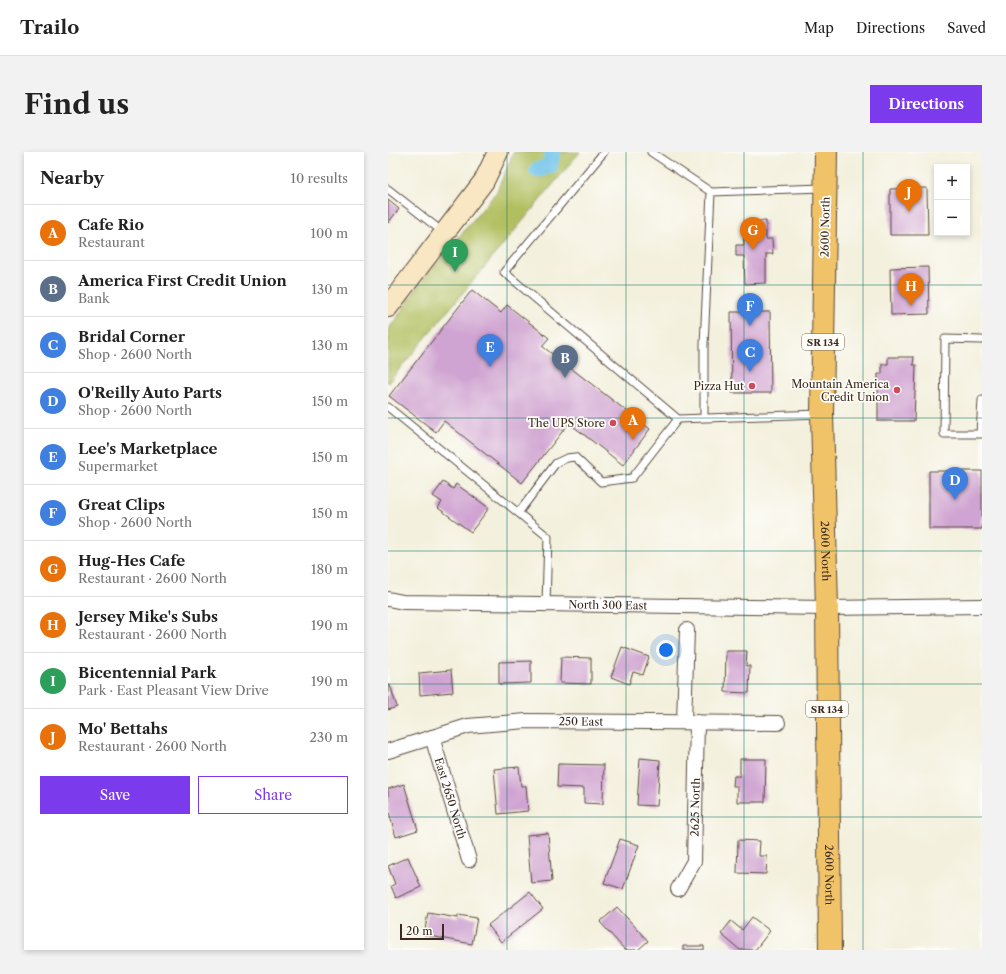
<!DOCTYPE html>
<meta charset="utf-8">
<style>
:root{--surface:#fff;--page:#f2f2f2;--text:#222;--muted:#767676;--line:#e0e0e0;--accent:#7c3aed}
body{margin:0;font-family:"Libre Caslon Text",serif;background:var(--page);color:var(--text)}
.controls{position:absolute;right:12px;top:12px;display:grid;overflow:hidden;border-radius:0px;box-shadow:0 2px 6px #0003}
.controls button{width:36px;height:36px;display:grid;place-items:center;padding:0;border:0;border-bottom:1px solid var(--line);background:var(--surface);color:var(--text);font:20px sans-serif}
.scale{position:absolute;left:12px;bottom:10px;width:44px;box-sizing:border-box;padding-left:4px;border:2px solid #3b2a1e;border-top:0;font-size:11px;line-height:14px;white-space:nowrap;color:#3b2a1e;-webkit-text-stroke:3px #fdfcf7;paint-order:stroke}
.you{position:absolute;left:278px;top:498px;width:14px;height:14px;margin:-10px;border:3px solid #fff;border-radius:50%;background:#1a73e8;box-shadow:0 0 0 6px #1a73e833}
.badge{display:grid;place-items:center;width:26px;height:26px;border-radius:50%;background:var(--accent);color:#fff;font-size:13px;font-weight:700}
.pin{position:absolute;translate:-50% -33px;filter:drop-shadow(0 1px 2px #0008)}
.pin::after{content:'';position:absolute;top:21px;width:14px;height:12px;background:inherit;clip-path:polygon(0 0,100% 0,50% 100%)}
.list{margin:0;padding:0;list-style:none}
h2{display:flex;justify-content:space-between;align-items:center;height:52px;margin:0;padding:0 16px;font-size:17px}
h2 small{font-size:13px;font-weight:400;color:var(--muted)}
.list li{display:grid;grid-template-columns:26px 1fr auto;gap:12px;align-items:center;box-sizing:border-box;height:56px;padding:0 16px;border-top:1px solid var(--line)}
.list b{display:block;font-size:15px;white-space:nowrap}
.list p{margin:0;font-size:13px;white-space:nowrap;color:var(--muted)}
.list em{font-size:13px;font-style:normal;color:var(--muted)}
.actions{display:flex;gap:8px;padding:12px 16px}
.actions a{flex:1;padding:9px 0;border:1px solid var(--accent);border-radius:0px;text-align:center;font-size:14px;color:var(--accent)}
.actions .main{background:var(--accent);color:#fff}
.map{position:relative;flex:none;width:594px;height:798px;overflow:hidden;border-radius:0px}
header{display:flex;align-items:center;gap:24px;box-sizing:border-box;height:56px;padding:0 20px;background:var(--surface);border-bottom:1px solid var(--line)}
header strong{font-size:19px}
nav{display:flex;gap:22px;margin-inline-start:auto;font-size:14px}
.intro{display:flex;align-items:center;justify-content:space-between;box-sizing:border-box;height:96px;padding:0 24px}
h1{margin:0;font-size:28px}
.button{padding:10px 18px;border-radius:0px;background:var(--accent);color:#fff;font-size:14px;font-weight:700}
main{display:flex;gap:24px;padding:0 24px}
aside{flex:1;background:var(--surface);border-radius:0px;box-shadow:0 2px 6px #0003}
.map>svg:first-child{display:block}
</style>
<header>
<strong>Trailo</strong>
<nav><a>Map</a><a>Directions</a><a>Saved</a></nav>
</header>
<div class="intro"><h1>Find us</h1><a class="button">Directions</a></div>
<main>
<aside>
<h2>Nearby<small>10 results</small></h2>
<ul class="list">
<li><span class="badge" style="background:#e8710a">A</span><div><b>Cafe Rio</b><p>Restaurant</p></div><em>100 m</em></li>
<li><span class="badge" style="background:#5c6f8a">B</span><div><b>America First Credit Union</b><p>Bank</p></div><em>130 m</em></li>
<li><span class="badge" style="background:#3f7fe0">C</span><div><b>Bridal Corner</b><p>Shop · 2600 North</p></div><em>130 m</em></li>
<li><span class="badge" style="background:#3f7fe0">D</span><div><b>O'Reilly Auto Parts</b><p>Shop · 2600 North</p></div><em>150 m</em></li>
<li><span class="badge" style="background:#3f7fe0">E</span><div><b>Lee's Marketplace</b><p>Supermarket</p></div><em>150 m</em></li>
<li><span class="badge" style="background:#3f7fe0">F</span><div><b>Great Clips</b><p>Shop · 2600 North</p></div><em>150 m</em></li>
<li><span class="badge" style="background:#e8710a">G</span><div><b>Hug-Hes Cafe</b><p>Restaurant · 2600 North</p></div><em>180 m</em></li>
<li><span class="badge" style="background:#e8710a">H</span><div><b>Jersey Mike's Subs</b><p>Restaurant · 2600 North</p></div><em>190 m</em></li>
<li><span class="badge" style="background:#2e9e5b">I</span><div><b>Bicentennial Park</b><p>Park · East Pleasant View Drive</p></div><em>190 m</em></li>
<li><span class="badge" style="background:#e8710a">J</span><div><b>Mo' Bettahs</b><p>Restaurant · 2600 North</p></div><em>230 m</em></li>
</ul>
<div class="actions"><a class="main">Save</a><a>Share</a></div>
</aside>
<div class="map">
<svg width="594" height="798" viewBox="0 0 594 798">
<rect width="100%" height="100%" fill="#fdfcf7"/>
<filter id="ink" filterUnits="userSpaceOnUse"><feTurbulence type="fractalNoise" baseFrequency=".025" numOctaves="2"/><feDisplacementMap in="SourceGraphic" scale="8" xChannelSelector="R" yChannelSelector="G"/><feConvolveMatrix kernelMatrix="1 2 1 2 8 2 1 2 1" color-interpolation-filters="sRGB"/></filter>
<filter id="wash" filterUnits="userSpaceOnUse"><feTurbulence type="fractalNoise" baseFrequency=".012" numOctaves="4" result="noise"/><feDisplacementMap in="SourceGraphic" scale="16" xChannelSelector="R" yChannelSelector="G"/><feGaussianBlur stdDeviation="0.9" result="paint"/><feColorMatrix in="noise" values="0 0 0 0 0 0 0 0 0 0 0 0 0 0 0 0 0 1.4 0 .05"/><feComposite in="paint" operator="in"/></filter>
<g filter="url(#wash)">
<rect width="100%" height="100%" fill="#f3f0dd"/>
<path fill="#b2bf60" stroke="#76743f" d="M126,0H192L0,231V178L36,126L108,41Z"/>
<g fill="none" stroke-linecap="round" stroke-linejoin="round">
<path stroke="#6cc3e9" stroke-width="16" d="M149,18L162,14L165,0"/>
</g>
<g id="blocks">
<path fill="#d0a4d2" d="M539,36L540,83H502V37Z
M0,48L11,57L0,71Z
M378,69V87H384L385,102H378V131L357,132L356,104H348V93H356L355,70Z
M540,115L541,162L503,163L502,116Z
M84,138L113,161L119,153L161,186L154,194L262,277L235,313L181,271L134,331L56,269L48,280L1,244Z
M343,160H382L383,241H344Z
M500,205H526L525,213H528L526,269H490V222H494V212H500Z
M541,319H594V377H541Z
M55,330L65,337L68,332L101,356L83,380L50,356L54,350L45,344Z
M234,495L261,505L255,523L245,520L241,532L223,525Z
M338,499H359L358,514H362L361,541L337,540Z
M173,505L203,506V532L172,531Z
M143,509V531L111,532V510Z
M63,518L65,540L32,543L31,521Z
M0,533H2L9,555L0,558Z
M252,606L272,608L269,654L249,653Z
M352,607H378L377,650H349V634H345L346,624H352Z
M170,612L216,613L215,652L196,651V636L169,635Z
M131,615L133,634H138L140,659L110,662L106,617Z
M16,632L30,678L8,685L0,657V637Z
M160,681L164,729L143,731L139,683Z
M232,687L251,693L235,737L216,731Z
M350,688L372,689L371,704H379L378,722L349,721Z
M20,705L33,735L8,746L3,734L7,732L0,714Z
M142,740L155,757L113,790L100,773Z
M229,755L260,789L250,798H237L212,770Z
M40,761L70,766V763L89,766L84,792L36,783Z
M364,765L382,779L367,798H352L333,782L343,769L354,778Z
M295,794H316V798H295Z"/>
</g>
</g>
<g filter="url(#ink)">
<use href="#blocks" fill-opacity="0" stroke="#57483b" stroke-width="1"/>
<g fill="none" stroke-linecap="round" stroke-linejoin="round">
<defs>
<path id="lane" d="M216,0L116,120L290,267
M263,0L323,40L435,36
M0,37L56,81
M594,188L557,187L556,282H594
M0,255L160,385L158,452
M316,265V193L323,40
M592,282L594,248
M131,360L168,311L179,306L187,305L213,330L244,326L290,267L432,262"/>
<g id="street">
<path id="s1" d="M0,447L15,450L439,456L594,454"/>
<path d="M296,570L299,478"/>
<path id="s2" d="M44,585L81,708"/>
<path id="s3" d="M0,599L80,574L138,569L390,571"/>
<path id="s4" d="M290,737L306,709L309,570"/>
</g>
<path id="secondary" d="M0,155L96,29L110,0"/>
<g id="primary">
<path id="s5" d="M438,0L434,262L439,456L442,798"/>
</g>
</defs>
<use href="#lane" stroke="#57483b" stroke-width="9"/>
<use href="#street" stroke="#57483b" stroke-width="16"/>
<use href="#secondary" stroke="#57483b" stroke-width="22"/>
<use href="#primary" stroke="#57483b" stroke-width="24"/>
<use href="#lane" stroke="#fff" stroke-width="7"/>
<use href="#street" stroke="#fff" stroke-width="14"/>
<use href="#secondary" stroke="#f9e7c3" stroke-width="20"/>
<use href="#primary" stroke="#f1c369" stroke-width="22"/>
</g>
</g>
<path fill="none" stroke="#0f766e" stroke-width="1" stroke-opacity="0.55" d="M119,0V798M238,0V798M356,0V798M475,0V798M0,133H594M0,266H594M0,399H594M0,532H594M0,665H594"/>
<g fill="#d1495b" stroke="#fdfcf7" stroke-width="1.5">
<circle cx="364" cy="234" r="4"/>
<circle cx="509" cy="238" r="4"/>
<circle cx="225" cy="271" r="4"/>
</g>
<g text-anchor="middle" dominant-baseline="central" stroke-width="3.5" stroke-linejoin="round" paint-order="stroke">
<g fill="#fdfcf7" stroke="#75695f" stroke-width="1">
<rect x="414" y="182" width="42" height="16" rx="3"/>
<rect x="418" y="549" width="42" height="16" rx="3"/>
</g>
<g font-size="10" font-weight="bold" fill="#3b2a1e">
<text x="435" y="190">SR 134</text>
<text x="439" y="557">SR 134</text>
</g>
<g font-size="11" fill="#3b2a1e" stroke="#fdfcf7">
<text transform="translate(437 75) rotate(-89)">2600 North</text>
<text stroke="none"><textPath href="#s5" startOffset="399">2600 North</textPath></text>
<text stroke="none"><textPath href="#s1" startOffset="220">North 300 East</textPath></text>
<text stroke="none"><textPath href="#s3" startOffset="197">250 East</textPath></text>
<text stroke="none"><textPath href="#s2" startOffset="64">East 2650 North</textPath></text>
<text stroke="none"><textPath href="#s4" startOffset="86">2625 North</textPath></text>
<text stroke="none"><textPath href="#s5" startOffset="723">2600 North</textPath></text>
</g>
<g font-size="11" fill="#3b2a1e" stroke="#fdfcf7" text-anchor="end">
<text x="501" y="232">Mountain America<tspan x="501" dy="13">Credit Union</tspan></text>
<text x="356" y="234">Pizza Hut</text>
<text x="217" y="271">The UPS Store</text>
</g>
</g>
</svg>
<div class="controls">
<button>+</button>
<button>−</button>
</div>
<div class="scale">20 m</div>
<div class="you"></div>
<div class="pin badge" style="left:245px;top:288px;background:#e8710a">A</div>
<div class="pin badge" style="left:177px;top:226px;background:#5c6f8a">B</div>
<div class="pin badge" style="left:362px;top:220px;background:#3f7fe0">C</div>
<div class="pin badge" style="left:567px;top:348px;background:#3f7fe0">D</div>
<div class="pin badge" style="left:102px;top:215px;background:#3f7fe0">E</div>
<div class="pin badge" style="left:362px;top:174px;background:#3f7fe0">F</div>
<div class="pin badge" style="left:365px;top:98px;background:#e8710a">G</div>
<div class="pin badge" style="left:523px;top:154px;background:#e8710a">H</div>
<div class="pin badge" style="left:67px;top:120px;background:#2e9e5b">I</div>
<div class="pin badge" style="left:521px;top:60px;background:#e8710a">J</div>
</div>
</main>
